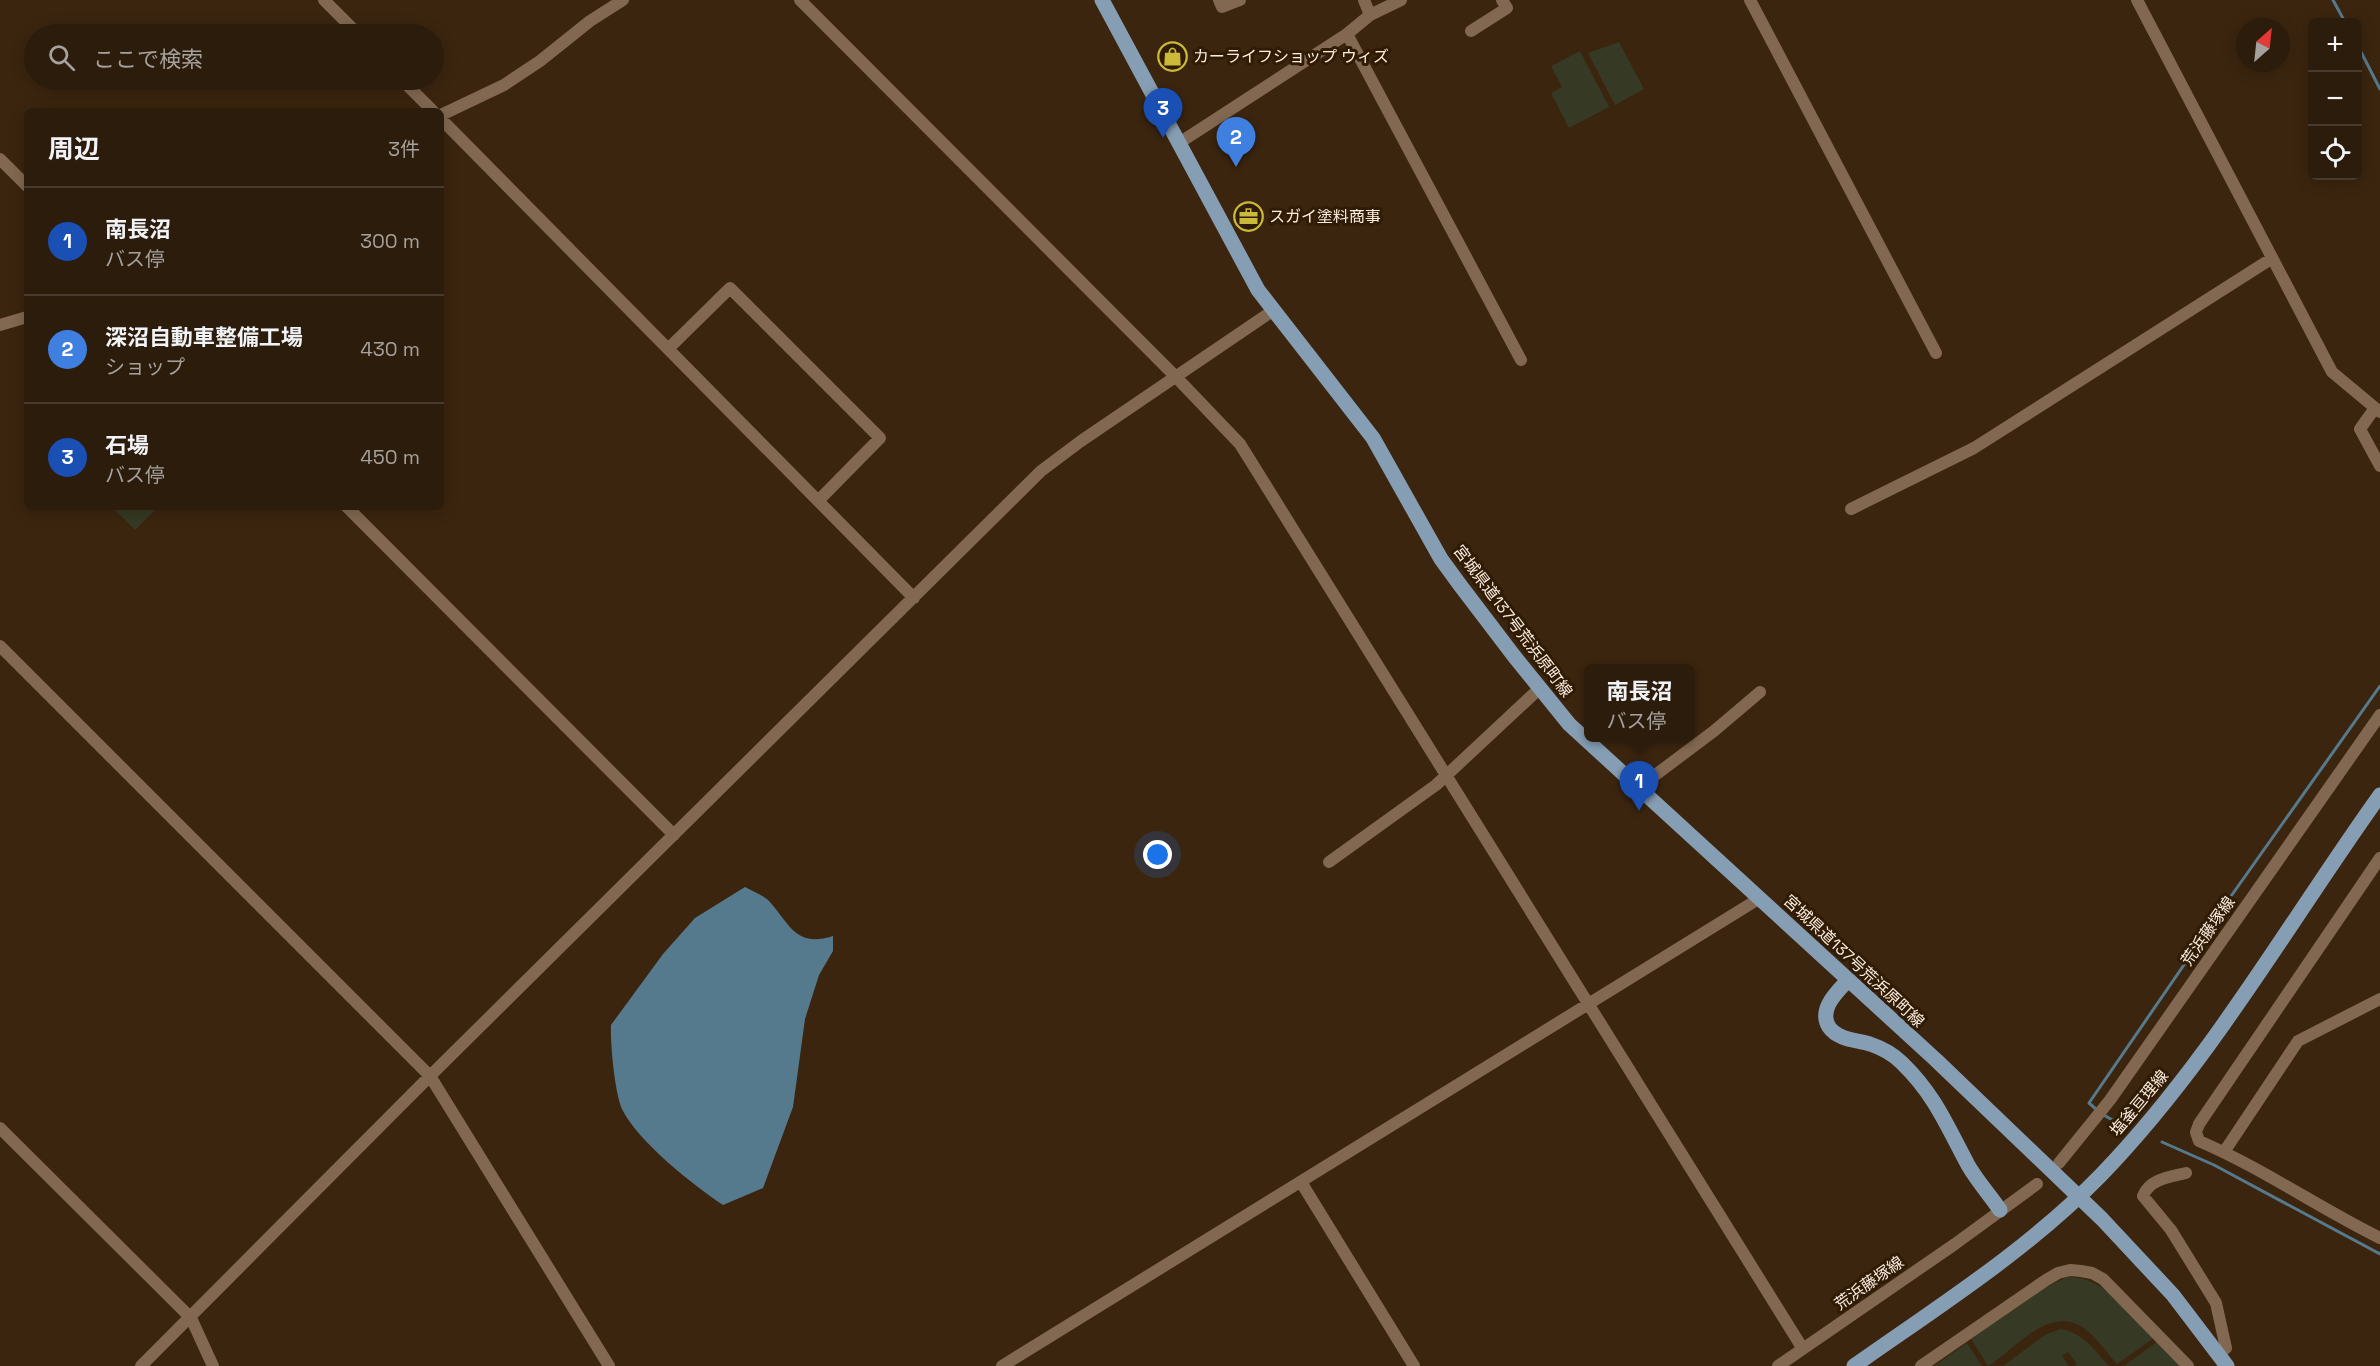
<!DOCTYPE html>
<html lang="ja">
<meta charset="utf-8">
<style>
:root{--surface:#2c1c0b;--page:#382919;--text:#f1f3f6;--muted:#a6a19d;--line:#483a2c;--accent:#bca0f2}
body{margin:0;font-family:"Space Grotesk","Noto Sans JP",sans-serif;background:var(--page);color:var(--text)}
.controls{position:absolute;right:18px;top:18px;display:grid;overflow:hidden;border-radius:9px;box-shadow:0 3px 15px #0003}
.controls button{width:54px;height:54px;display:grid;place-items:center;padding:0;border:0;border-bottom:2px solid var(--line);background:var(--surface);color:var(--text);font:30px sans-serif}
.compass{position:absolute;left:2236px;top:18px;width:54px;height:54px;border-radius:50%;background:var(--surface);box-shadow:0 3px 15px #0003;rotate:27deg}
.you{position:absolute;left:1158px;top:855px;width:21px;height:21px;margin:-15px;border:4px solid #fff;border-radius:50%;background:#1a73e8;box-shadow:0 0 0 9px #1a73e833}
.badge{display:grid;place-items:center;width:39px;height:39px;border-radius:50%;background:var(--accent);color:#fff;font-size:20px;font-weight:700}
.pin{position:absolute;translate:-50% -50px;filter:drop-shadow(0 2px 3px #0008)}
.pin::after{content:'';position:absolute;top:32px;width:21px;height:18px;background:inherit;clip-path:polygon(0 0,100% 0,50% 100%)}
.popup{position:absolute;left:1584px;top:664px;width:111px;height:78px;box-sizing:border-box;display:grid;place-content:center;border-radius:9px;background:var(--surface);filter:drop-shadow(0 2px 4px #0005);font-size:20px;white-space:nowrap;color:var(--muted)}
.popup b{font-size:22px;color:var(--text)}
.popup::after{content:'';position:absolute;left:50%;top:100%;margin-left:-12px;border:12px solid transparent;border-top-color:var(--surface)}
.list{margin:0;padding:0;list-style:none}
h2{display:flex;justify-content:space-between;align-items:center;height:78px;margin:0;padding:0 24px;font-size:26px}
h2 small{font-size:20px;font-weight:400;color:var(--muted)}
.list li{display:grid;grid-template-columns:39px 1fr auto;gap:18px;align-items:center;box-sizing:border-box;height:108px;padding:0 24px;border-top:2px solid var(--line)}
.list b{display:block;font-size:22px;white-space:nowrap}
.list p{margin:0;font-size:20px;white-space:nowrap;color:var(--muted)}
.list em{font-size:20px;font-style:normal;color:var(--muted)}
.icon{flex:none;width:33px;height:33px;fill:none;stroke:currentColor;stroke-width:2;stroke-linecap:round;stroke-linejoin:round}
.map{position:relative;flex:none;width:2380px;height:1366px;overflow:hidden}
.search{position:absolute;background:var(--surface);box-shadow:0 3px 15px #0003;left:24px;top:24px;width:420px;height:66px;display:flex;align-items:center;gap:15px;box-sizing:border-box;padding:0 21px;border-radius:33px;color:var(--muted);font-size:22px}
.panel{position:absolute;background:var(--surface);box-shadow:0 3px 15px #0003;left:24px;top:108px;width:420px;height:402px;border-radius:9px}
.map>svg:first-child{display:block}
</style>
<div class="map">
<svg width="2380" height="1366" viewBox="0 0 2380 1366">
<rect width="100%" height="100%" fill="#3b250f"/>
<path fill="#363923" d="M1619,42L1644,89L1615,105L1588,53Z
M1580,51L1609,107L1569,128L1551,93L1562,87L1551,66Z
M112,507H158L135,530Z
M2067,1277C2103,1275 2131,1315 2154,1338L2117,1364C2107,1353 2097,1338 2085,1329C2050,1303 2016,1349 1988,1366L1971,1339L2046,1287Z
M2060,1329C2083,1332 2094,1350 2109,1366H2074L2077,1364L2068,1352L2062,1356L2069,1366H2003L2045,1335Z
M2158,1341L2182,1366H2124Z
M1967,1343L1982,1366H1934Z"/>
<path fill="#567a8d" d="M745,887C752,891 763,895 769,901C790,924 795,948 833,936V951L819,975L805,1019L793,1107L763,1188L723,1205C693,1185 639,1142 623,1111C615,1097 610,1042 611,1025L663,954L695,918Z"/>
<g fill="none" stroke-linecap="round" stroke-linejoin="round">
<path stroke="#567a8d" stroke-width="3" d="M2333,0L2345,22
M2358,46L2380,89
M2229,899L2380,686
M2097,1110L2089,1103L2221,911
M2102,1114L2116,1122
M2162,1142L2214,1165L2380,1254"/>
<path stroke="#826851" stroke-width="12" d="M324,0L358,34
M800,0L1176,377L1240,444L1803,1349
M1219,0L1222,7L1240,0
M1364,0L1370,15
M1750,0L1936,353
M2137,0L2332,372L2380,412
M1471,31L1507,8L1502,0
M1347,34L1521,360
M402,80L433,111
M441,115L504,85L540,61L590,21L623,0
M441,119L914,598
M1179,143L1347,34L1370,15L1401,0
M0,159L27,186
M0,325L27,317
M668,349L730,288L880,438L818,501
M2375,408L2360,429L2380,466
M347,507L674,835
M1851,509L1974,448L2271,259
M0,646L430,1076L609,1366
M1638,788L1714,731L1760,692
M2380,858L2199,1124L2196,1132L2199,1141C2262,1168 2319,1208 2380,1238
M1329,862L1436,785L1540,688
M0,1128L191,1318L213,1366
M2224,1152L2298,1041L2380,999
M2059,1163L2110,1100L2380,715
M2186,1173C2170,1177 2149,1179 2143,1196L2171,1230L2216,1303L2226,1348L2219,1354
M1301,1182L1414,1366
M141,1366L430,1076L1041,471L1081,441L1274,310
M1002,1366L1760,898
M1778,1366L1955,1244L2037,1184
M1921,1366L2046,1280L2058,1273L2070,1270L2081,1271L2092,1273L2103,1279L2188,1366"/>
<path stroke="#869eb4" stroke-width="15" d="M1102,0L1258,290L1373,438L1441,559L1460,585L1514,656L1569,724L1936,1060L2102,1219L2173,1295L2227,1366
M1848,980C1837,992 1818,1009 1829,1027C1838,1040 1857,1040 1870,1044C1882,1048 1893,1054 1902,1063C1935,1095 1947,1126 1968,1165C1977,1181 1990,1195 2000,1210
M1854,1366C1939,1306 2028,1250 2101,1175C2211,1061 2289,922 2380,795"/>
</g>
<defs>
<symbol id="shop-ring" viewBox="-11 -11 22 22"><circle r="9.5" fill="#301b05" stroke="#cbba39" stroke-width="1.5"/><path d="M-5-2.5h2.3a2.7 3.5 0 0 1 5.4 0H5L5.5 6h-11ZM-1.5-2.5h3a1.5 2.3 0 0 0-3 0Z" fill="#cbba39"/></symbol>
<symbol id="office-ring" viewBox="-11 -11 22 22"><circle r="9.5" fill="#301b05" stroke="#cbba39" stroke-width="1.5"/><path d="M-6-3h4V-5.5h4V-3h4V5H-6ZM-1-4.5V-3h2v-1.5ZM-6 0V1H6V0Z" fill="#cbba39"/></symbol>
</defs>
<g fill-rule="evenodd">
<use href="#shop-ring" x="1156" y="40" width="33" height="33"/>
<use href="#office-ring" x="1232" y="200" width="33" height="33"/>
</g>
<g text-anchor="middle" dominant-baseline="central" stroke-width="6" stroke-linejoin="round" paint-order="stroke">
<g font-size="16" fill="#fbecdf" stroke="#301b05" text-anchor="start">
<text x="1193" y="56">カーライフショップ ウィズ</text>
<text x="1269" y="216">スガイ塗料商事</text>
</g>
<g font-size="16" fill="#fbecdf" stroke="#301b05">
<text transform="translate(1513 621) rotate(53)">宮城県道137号荒浜原町線</text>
<text transform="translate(2208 931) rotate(-55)">荒浜藤塚線</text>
<text transform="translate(1854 961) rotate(43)">宮城県道137号荒浜原町線</text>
<text transform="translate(2139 1103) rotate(-50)">塩釜亘理線</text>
<text transform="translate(1869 1283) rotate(-35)">荒浜藤塚線</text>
</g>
</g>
</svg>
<div class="controls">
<button>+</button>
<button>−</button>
<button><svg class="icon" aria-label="locate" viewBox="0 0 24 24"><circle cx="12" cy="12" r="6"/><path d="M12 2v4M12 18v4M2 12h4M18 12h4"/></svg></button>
</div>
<svg class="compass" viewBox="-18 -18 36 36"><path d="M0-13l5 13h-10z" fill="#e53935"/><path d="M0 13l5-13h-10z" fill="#a6a19d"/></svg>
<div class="you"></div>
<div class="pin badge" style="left:1639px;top:811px;background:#1a4fb4">1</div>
<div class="popup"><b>南長沼</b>バス停</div>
<div class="pin badge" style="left:1236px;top:167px;background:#3f7fe0">2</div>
<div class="pin badge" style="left:1163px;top:138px;background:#1a4fb4">3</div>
<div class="search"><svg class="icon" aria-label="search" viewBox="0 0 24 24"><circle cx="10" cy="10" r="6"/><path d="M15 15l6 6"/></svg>ここで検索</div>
<section class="panel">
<h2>周辺<small>3件</small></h2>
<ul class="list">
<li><span class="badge" style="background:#1a4fb4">1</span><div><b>南長沼</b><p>バス停</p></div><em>300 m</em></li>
<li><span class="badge" style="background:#3f7fe0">2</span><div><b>深沼自動車整備工場</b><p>ショップ</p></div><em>430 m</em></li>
<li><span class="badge" style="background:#1a4fb4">3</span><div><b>石場</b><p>バス停</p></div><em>450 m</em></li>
</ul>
</section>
</div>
